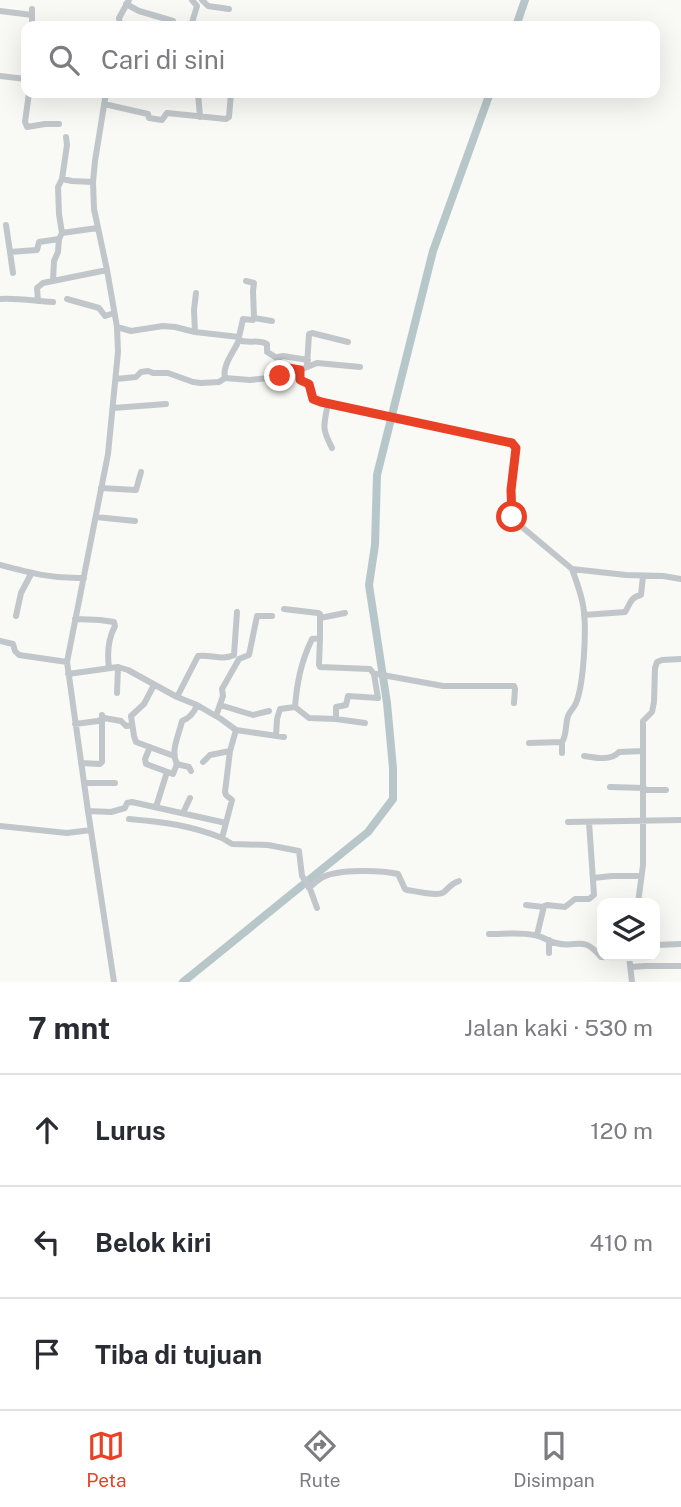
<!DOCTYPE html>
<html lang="id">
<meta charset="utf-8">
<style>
:root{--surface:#fff;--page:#f2f2f3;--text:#2b2b33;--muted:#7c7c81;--line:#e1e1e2;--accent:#e94126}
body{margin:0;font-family:"Public Sans",sans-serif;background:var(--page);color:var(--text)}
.controls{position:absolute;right:21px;bottom:21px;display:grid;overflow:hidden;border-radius:14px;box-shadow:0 7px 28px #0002}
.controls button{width:63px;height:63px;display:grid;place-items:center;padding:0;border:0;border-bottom:2px solid var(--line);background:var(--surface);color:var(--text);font:35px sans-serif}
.stop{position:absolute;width:21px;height:21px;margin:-16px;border:5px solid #e94126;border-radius:50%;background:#fff}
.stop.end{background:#e94126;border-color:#fff;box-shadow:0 2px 7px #0008}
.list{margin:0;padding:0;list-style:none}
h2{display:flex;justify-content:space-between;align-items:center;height:91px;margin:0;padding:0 28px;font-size:30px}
h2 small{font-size:23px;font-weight:400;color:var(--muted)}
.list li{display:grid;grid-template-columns:46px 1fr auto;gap:21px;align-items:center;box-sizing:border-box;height:112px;padding:0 28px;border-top:2px solid var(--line)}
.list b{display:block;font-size:26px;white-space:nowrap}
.list em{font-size:23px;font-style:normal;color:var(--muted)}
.icon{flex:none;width:38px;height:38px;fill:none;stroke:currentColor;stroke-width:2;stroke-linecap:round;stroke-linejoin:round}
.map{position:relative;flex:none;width:681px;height:982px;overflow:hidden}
.search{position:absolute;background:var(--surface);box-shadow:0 7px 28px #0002;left:21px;right:21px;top:21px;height:77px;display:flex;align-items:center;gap:18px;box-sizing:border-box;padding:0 24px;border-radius:14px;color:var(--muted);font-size:26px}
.sheet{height:427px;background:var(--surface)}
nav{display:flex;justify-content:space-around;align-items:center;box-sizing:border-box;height:98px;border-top:2px solid var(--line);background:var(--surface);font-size:19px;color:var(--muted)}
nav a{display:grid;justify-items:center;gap:4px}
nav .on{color:var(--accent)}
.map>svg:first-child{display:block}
</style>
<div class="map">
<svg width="681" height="982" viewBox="0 0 681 982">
<rect width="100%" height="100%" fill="#f9f9f6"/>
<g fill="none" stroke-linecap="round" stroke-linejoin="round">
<path stroke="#b7c7c9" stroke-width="8" d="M516,26L525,0
M183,982L368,832L393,799V768L387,703L369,585L375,545L377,475L433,251L490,93"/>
<path stroke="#c0c6c9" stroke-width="6" d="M202,0L208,6L229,9
M126,4L139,11L173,21
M0,11L32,15
M32,26V9
M120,26L119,18L129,0
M191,26L197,6L192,0
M0,76L26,79
M29,93L25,122L27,127L45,124H59
M106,93L95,161L93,182L94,209L107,270L117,327L118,352L108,454L67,662L88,811L114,982
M198,93L200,117
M104,104L148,114L149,118L162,120L167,113L226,119L229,117L231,93
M66,137L67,145L62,179L72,181L93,182
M6,225L10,252
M62,233L97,228
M13,273L10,252L37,250L39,242L59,239
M53,280L54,261L58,252L59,239L62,233L59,214L58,187L62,179
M246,281L254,283L253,291L254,318
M0,299C18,298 35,301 53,302
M67,299L99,308L105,316L114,313
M38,301L37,288L43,283L107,270
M195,332L194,310L196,293
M239,337L243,319L253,320L254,318L272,321
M277,357L283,356L308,360
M307,366L309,334L312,333L348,342
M282,367L300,370L317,363L360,367
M300,370V380L309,384L313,399L316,400L512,443L516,448C515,468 504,505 516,522L572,569L626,575L663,576L681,579
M225,378C222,365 234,352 239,340
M116,379L136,377L141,372L148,371L153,373H168L193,382L201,383L219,382L225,378L250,380L279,377C287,363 279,359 267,352V344C258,339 248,344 239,340V337L195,332L175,327L163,326L131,331L117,327
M328,403C324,426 321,427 332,448
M113,408L166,404
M101,488L136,490L141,472
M96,517L135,521
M0,565C30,573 53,579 84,578
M284,609L318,613L320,614V618
M584,615L625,612C630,605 630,597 641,595L643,576
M16,616L21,593L31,574
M75,619L100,620L114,622L115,626C108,639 107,653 109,668
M320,638L319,665L320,667L370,669L374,674
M0,641L13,644L15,651L19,655L67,662
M68,674L118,667L128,670L177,697L197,705L221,719L236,730L284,737
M154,685L144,704L131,716L134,736L136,742L174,756
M117,693L118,667
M177,697L198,656C210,654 222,661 234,655L237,612
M220,705L253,715L269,711
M295,707L309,718L336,719V707L346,705L348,696L378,698L374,674H377L443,686H514L515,689L514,703
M216,716L223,696L222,689L239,659L249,655L257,616H272
M336,719L365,723
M75,724L98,721L104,718L121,721L126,726L132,725
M236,730L230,751L225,792L226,795L232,800L222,838L232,844L268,845L299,851L302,876L309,886L317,908
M276,736L277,719L280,709L295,707C297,682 301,662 312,639L320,638V618L345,613
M529,743L562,742
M150,747L145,759L146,764L173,774L177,764C170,751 179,735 182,721C190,718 194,713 197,705
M562,753V742C567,735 565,725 568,716C570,711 574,708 576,703C584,684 587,625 583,605C581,593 576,580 572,569
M584,756C596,758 611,761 619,752L643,751
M203,762L210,755L230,751
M81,763L100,764L102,762V715
M177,764L189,767L191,771
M84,783H115
M610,787L644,788
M644,790H666
M156,807L167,772
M88,811L111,812L125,808L127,803L132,802L226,823
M183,813L190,798
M129,819C163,822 190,825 222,838
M568,822L681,820
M0,826L67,833L91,830
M593,878L612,876H641
M309,888C313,884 318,880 323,877C339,869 381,870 398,874L405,889L407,890C416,891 438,897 444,892C450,887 450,884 459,881
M638,903L643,865V721L652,712L654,702L655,668L657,662L662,660L681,659
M526,905L543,907
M489,934C504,934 520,932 534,935C542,936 548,941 556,943C578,949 582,934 601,957L629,958
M537,935L544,906L547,905L565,907L575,899H589L594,895L589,822
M549,940V953
M655,945L681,944
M629,956L632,982
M631,967L646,966H681"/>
</g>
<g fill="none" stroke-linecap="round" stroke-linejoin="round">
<path stroke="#e94126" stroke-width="9" d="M280,376L282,367L300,370V380L309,384L313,399L321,402L512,443L516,448L511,490L512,517"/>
</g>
</svg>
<div class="controls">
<button><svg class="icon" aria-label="layers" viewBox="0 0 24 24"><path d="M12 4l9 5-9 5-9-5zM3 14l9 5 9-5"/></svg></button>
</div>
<div class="stop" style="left:512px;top:517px"></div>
<div class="stop end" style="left:280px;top:376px"></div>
<div class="search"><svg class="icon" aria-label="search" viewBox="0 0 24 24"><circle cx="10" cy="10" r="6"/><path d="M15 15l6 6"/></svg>Cari di sini</div>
</div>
<section class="sheet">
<h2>7 mnt<small>Jalan kaki · 530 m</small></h2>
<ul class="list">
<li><svg class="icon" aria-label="ahead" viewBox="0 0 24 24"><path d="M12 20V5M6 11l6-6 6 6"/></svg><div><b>Lurus</b></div><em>120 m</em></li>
<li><svg class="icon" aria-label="left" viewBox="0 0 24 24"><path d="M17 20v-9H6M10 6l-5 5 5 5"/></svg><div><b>Belok kiri</b></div><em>410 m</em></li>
<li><svg class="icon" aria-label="arrive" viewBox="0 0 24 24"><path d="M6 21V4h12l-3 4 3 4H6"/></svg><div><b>Tiba di tujuan</b></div></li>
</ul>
</section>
<nav>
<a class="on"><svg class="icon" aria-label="map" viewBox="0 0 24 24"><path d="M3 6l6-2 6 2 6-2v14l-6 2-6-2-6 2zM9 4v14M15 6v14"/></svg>Peta</a>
<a><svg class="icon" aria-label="directions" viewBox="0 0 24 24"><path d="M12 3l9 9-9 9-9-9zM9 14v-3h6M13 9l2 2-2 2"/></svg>Rute</a>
<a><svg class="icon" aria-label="saved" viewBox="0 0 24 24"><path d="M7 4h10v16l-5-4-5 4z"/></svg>Disimpan</a>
</nav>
